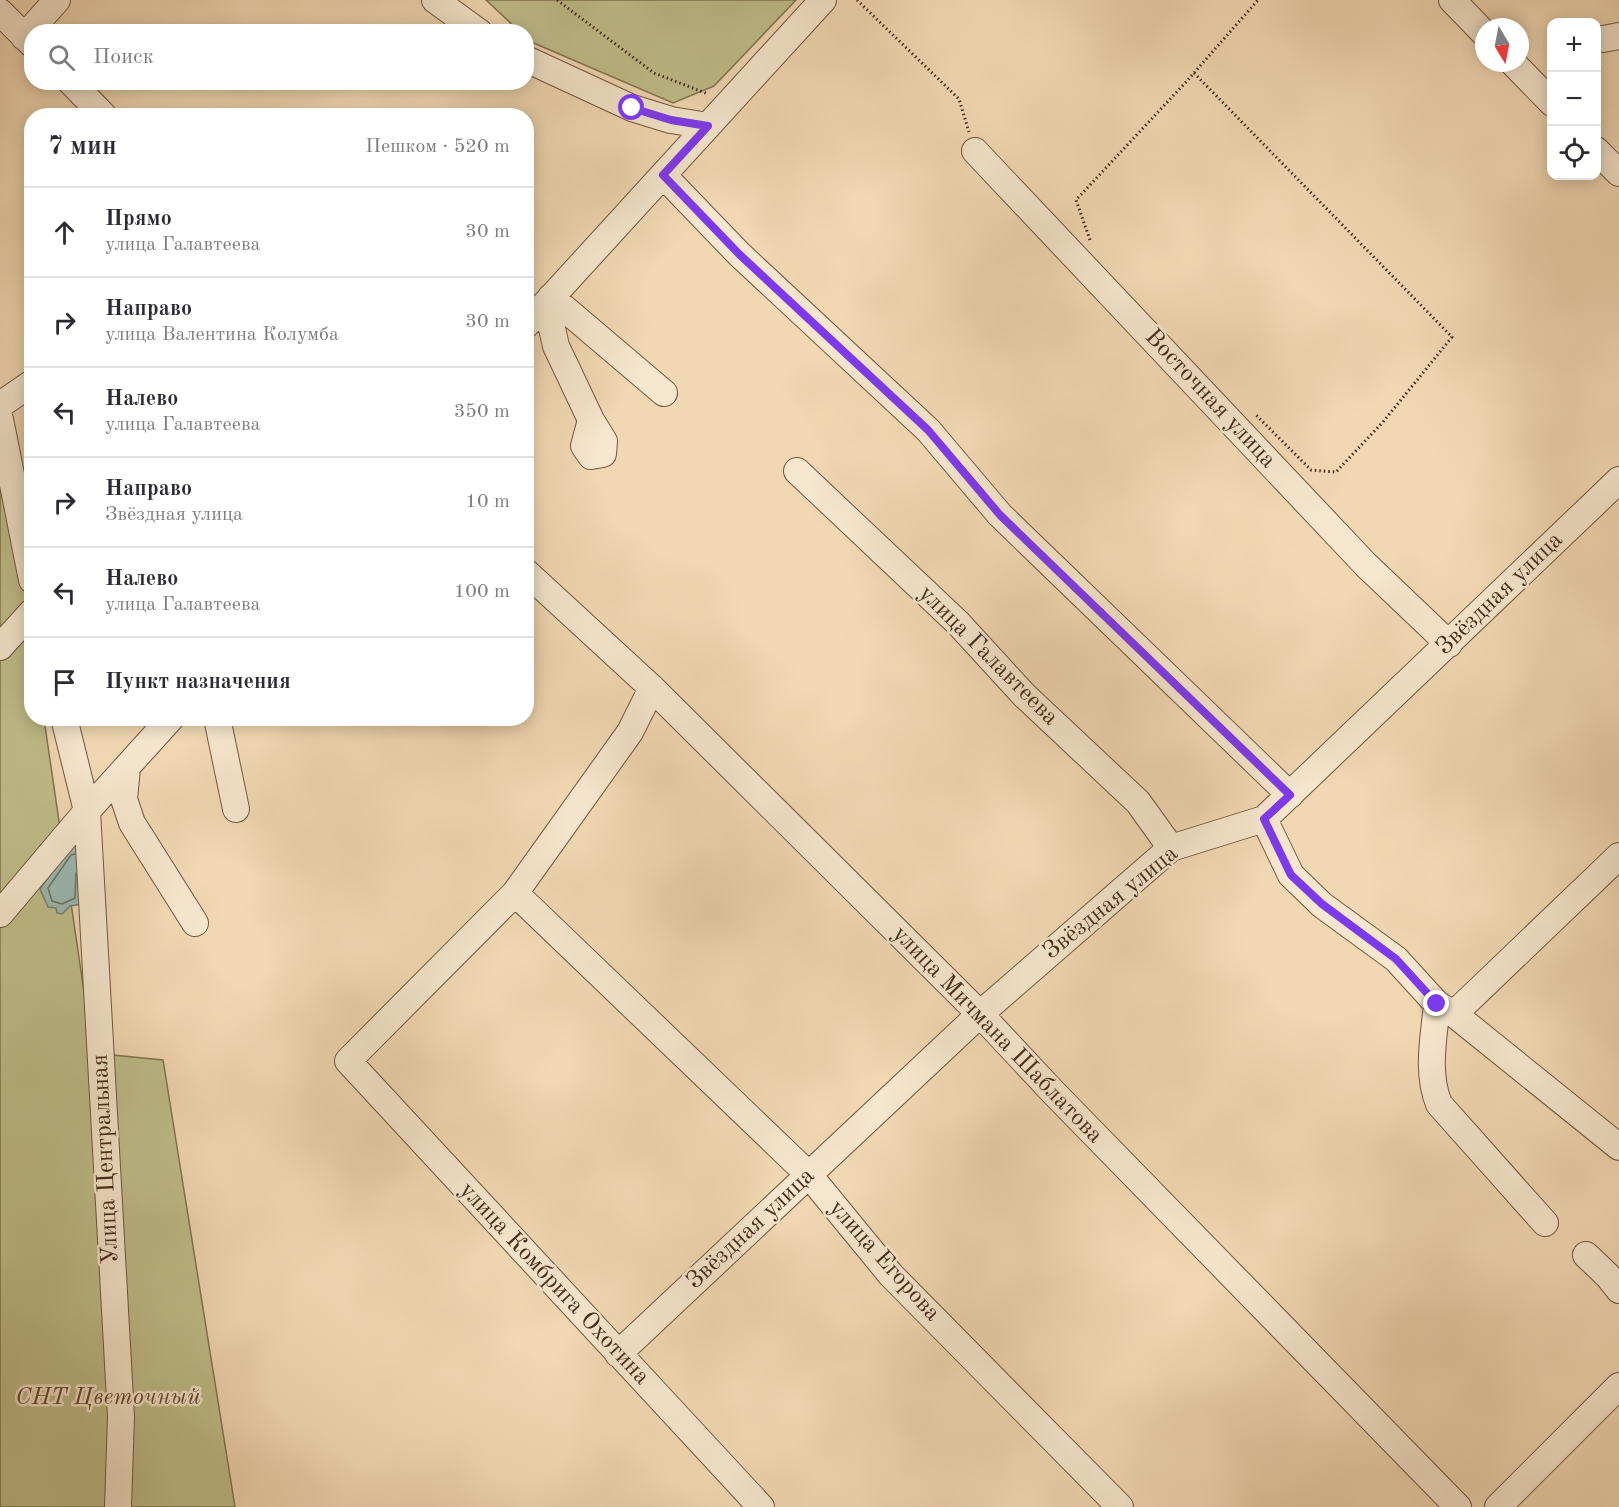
<!DOCTYPE html>
<html lang="ru">
<meta charset="utf-8">
<style>
:root{--surface:#fff;--page:#f2f2f3;--text:#2b2b33;--muted:#7c7c81;--line:#e1e1e2}
body{margin:0;font-family:"Old Standard TT",serif;background:var(--page);color:var(--text)}
.controls{position:absolute;right:18px;top:18px;display:grid;overflow:hidden;border-radius:12px;box-shadow:0 3px 15px #0003}
.controls button{width:54px;height:54px;display:grid;place-items:center;padding:0;border:0;border-bottom:2px solid var(--line);background:var(--surface);color:var(--text);font:30px sans-serif}
.compass{position:absolute;left:1475px;top:18px;width:54px;height:54px;border-radius:50%;background:var(--surface);box-shadow:0 3px 15px #0003;rotate:170deg}
.stop{position:absolute;width:18px;height:18px;margin:-14px;border:4px solid #7c3aed;border-radius:50%;background:#fff}
.stop.end{background:#7c3aed;border-color:#fff;box-shadow:0 2px 6px #0008}
.list{margin:0;padding:0;list-style:none}
h2{display:flex;justify-content:space-between;align-items:center;height:78px;margin:0;padding:0 24px;font-size:26px}
h2 small{font-size:20px;font-weight:400;color:var(--muted)}
.list li{display:grid;grid-template-columns:39px 1fr auto;gap:18px;align-items:center;box-sizing:border-box;height:90px;padding:0 24px;border-top:2px solid var(--line)}
.list b{display:block;font-size:22px;white-space:nowrap}
.list p{margin:0;font-size:20px;white-space:nowrap;color:var(--muted)}
.list em{font-size:20px;font-style:normal;color:var(--muted)}
.icon{flex:none;width:33px;height:33px;fill:none;stroke:currentColor;stroke-width:2;stroke-linecap:round;stroke-linejoin:round}
.map{position:relative;flex:none;width:1619px;height:1507px;overflow:hidden}
.search{position:absolute;background:var(--surface);box-shadow:0 3px 15px #0003;left:24px;top:24px;width:510px;height:66px;display:flex;align-items:center;gap:15px;box-sizing:border-box;padding:0 21px;border-radius:24px;color:var(--muted);font-size:22px}
.panel{position:absolute;background:var(--surface);box-shadow:0 3px 15px #0003;left:24px;top:108px;width:510px;height:618px;border-radius:24px}
.map>svg:first-child{display:block}
</style>
<div class="map">
<svg width="1619" height="1507" viewBox="0 0 1619 1507">
<rect width="100%" height="100%" fill="#f1d8b2"/>
<filter id="stains"><feTurbulence type="fractalNoise" baseFrequency=".00333" numOctaves="4"/><feColorMatrix values="0 0 0 0 .2 0 0 0 0 .09 0 0 0 0 .02 0 0 0 .5 -.17"/></filter>
<radialGradient id="worn" r=".72"><stop offset=".6" stop-color="#630" stop-opacity="0"/><stop offset="1" stop-color="#630" stop-opacity=".3"/></radialGradient>
<path fill="#bfbd89" stroke="#837452" stroke-width="1.5" d="M486,0H796L714,86L673,103L529,41L527,39L526,32L519,31Z
M0,423L31,636L32,718L44,719L93,1053L163,1060L235,1507H0Z"/>
<path fill="#9bb9b1" stroke="#798075" stroke-width="1.5" d="M72,843L82,848V904L70,906L62,914L57,913L56,908L48,907L40,889Z"/>
<g fill="none" stroke-linecap="round" stroke-linejoin="round">
<path stroke="#717266" stroke-width="1.5" d="M75,854L71,855L48,888L52,901L62,904L75,898L76,873"/>
<defs>
<path id="minor" d="M435,0L479,32
M1452,0L1484,33
M0,12L32,44
M24,37L57,0
M1603,39L1619,36
M526,59L632,108L671,120L708,126
M1513,63L1552,103
M71,82L104,116
M1596,150L1619,173
M975,151L1366,565L1449,644
M663,175L739,254L928,430L1000,515L1290,795
M526,325L823,0
M0,405L32,383
M0,419L32,580
M591,420L584,446L591,456L603,454L604,441L591,420L556,346L551,324V297L664,393
M797,471L958,623L1024,695L1138,802L1171,848
M526,572L652,688L980,1014L1053,1092L1458,1507
M0,647L32,612
M652,688L630,732L515,893L348,1061L761,1507
M64,718L87,811L121,1417L118,1507
M217,718L236,809
M127,768L124,799L132,823L195,923
M1264,819L1291,875L1322,905L1396,959L1437,1004L1454,1014L1619,1147
M515,893L809,1175L891,1275L1120,1507
M0,914L87,811L171,718
M1437,1004C1434,1037 1426,1072 1439,1104L1545,1223
M1454,1014L1619,856
M1586,1255L1608,1276L1619,1290
M618,1354L980,1014L1171,848L1264,819L1619,480
M1498,1507L1619,1386"/>
</defs>
<use href="#minor" stroke="#725641" stroke-width="28"/>
<path stroke="#472a1b" stroke-width="3" stroke-dasharray="1.5 3" stroke-linecap="butt" d="M557,0L654,73L708,94
M857,0L959,99L969,132
M1194,73L1452,337L1383,422L1336,472L1311,470L1255,414
M1090,240L1076,200L1186,82L1258,0"/>
<use href="#minor" stroke="#f6e6cd" stroke-width="26"/>
</g>
<g fill="none" stroke-linecap="round" stroke-linejoin="round">
<path stroke="#7c3aed" stroke-width="8" d="M632,108L671,120L708,126L663,175L739,254L928,430L1000,515L1290,795L1264,819L1291,875L1322,904L1396,959L1437,1004"/>
</g>
<g text-anchor="middle" dominant-baseline="central" stroke-width="5" stroke-linejoin="round" paint-order="stroke">
<g font-size="24" fill="#472a1b" stroke="#f6e6cd">
<text transform="translate(1210 399) rotate(47)">Восточная улица</text>
<text transform="translate(1500 594) rotate(-44)">Звёздная улица</text>
<text transform="translate(988 656) rotate(45)">улица Галавтеева</text>
<text transform="translate(1111 903) rotate(-39)">Звёздная улица</text>
<text transform="translate(997 1035) rotate(46)">улица Мичмана Шаблатова</text>
<text transform="translate(106 1159) rotate(-93)">Улица Центральная</text>
<text transform="translate(751 1229) rotate(-43)">Звёздная улица</text>
<text transform="translate(884 1261) rotate(48)">улица Егорова</text>
<text transform="translate(554 1284) rotate(47)">улица Комбрига Охотина</text>
</g>
<g font-size="24" font-style="italic" fill="#5f4731" stroke="#f6e6cd">
<text x="108" y="1398">СНТ Цветочный</text>
</g>
</g>
<rect width="100%" height="100%" filter="url(#stains)"/>
<rect width="100%" height="100%" fill="url(#worn)"/>
</svg>
<div class="controls">
<button>+</button>
<button>−</button>
<button><svg class="icon" aria-label="locate" viewBox="0 0 24 24"><circle cx="12" cy="12" r="6"/><path d="M12 2v4M12 18v4M2 12h4M18 12h4"/></svg></button>
</div>
<svg class="compass" viewBox="-18 -18 36 36"><path d="M0-13l5 13h-10z" fill="#e53935"/><path d="M0 13l5-13h-10z" fill="#7c7c81"/></svg>
<div class="stop" style="left:632px;top:108px"></div>
<div class="stop end" style="left:1437px;top:1004px"></div>
<div class="search"><svg class="icon" aria-label="search" viewBox="0 0 24 24"><circle cx="10" cy="10" r="6"/><path d="M15 15l6 6"/></svg>Поиск</div>
<section class="panel">
<h2>7 мин<small>Пешком · 520 m</small></h2>
<ul class="list">
<li><svg class="icon" aria-label="ahead" viewBox="0 0 24 24"><path d="M12 20V5M6 11l6-6 6 6"/></svg><div><b>Прямо</b><p>улица Галавтеева</p></div><em>30 m</em></li>
<li><svg class="icon" aria-label="right" viewBox="0 0 24 24"><path d="M7 20v-9h11M14 6l5 5-5 5"/></svg><div><b>Направо</b><p>улица Валентина Колумба</p></div><em>30 m</em></li>
<li><svg class="icon" aria-label="left" viewBox="0 0 24 24"><path d="M17 20v-9H6M10 6l-5 5 5 5"/></svg><div><b>Налево</b><p>улица Галавтеева</p></div><em>350 m</em></li>
<li><svg class="icon" aria-label="right" viewBox="0 0 24 24"><path d="M7 20v-9h11M14 6l5 5-5 5"/></svg><div><b>Направо</b><p>Звёздная улица</p></div><em>10 m</em></li>
<li><svg class="icon" aria-label="left" viewBox="0 0 24 24"><path d="M17 20v-9H6M10 6l-5 5 5 5"/></svg><div><b>Налево</b><p>улица Галавтеева</p></div><em>100 m</em></li>
<li><svg class="icon" aria-label="arrive" viewBox="0 0 24 24"><path d="M6 21V4h12l-3 4 3 4H6"/></svg><div><b>Пункт назначения</b></div></li>
</ul>
</section>
</div>
